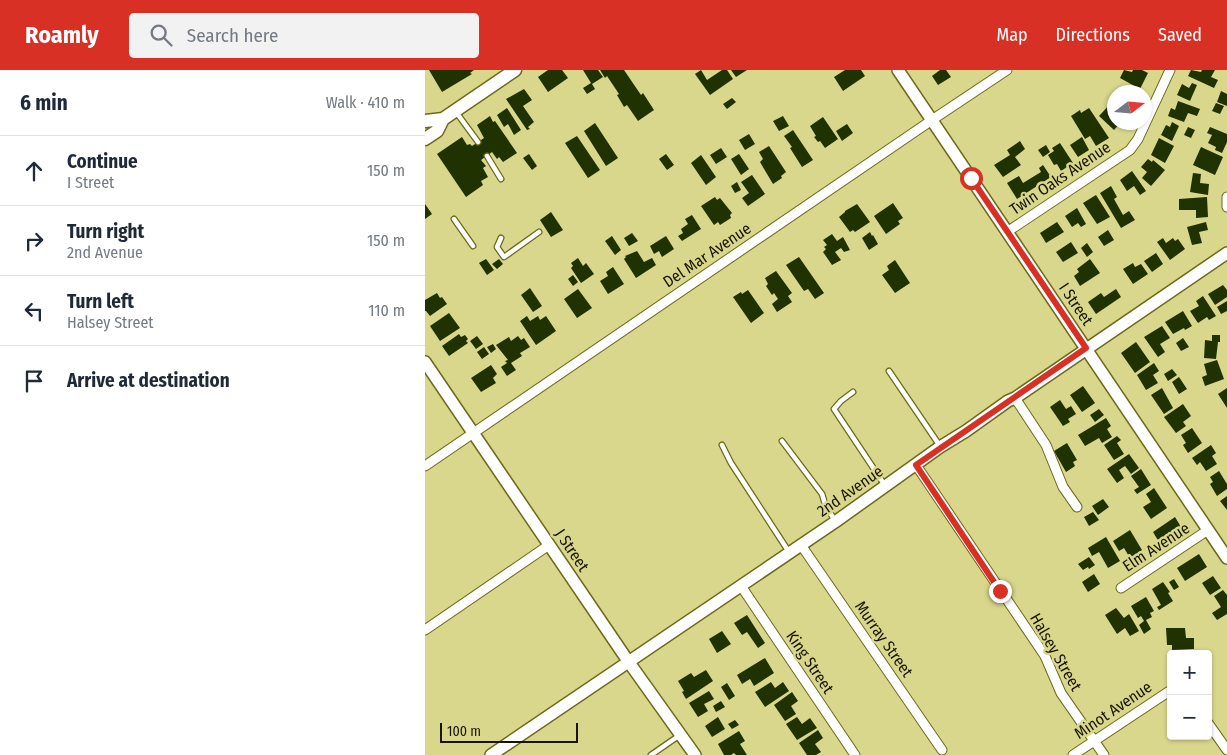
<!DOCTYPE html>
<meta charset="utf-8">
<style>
:root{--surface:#fff;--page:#f2f2f3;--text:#1f2937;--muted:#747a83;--line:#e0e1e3;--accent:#d93025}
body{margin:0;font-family:"Fira Sans Condensed",sans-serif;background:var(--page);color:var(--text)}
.controls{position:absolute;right:15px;bottom:15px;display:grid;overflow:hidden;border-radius:5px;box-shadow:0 1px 4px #0004}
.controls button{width:45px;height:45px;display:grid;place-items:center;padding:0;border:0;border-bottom:1px solid var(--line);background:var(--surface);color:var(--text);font:25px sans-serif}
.compass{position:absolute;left:682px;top:15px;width:45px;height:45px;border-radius:50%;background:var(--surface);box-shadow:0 1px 4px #0004;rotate:74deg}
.scale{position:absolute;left:15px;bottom:12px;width:138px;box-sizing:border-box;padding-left:5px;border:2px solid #171500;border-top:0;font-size:14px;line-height:18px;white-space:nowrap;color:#171500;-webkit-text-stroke:4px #d9d78b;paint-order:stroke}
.stop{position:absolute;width:15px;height:15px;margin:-11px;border:4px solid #d93025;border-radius:50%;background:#fff}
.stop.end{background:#d93025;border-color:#fff;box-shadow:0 1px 5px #0008}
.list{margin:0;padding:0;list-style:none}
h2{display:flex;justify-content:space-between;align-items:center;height:65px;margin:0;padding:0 20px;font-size:21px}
h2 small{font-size:16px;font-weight:400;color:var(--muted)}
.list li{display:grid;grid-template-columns:32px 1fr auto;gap:15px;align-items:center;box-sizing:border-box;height:70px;padding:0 20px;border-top:1px solid var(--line)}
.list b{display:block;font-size:19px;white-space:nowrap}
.list p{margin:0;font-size:16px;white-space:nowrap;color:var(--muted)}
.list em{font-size:16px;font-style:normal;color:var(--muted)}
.icon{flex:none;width:28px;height:28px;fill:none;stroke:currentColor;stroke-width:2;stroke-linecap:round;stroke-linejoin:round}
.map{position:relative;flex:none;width:802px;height:685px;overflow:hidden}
header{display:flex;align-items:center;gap:30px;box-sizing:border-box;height:70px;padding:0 25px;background:var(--accent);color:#fff}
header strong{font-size:24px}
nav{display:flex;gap:28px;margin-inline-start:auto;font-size:18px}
.search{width:350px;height:45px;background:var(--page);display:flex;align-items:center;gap:12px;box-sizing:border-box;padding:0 18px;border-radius:5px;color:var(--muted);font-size:19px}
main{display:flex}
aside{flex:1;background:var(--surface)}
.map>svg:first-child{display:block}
</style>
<header>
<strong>Roamly</strong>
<div class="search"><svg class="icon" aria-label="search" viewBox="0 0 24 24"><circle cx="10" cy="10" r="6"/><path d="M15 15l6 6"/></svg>Search here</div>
<nav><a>Map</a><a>Directions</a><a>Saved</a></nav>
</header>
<main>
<aside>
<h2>6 min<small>Walk · 410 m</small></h2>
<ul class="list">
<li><svg class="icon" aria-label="ahead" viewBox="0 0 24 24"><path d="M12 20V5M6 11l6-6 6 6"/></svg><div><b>Continue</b><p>I Street</p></div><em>150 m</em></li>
<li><svg class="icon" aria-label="right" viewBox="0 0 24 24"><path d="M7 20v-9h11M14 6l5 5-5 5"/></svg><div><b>Turn right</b><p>2nd Avenue</p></div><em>150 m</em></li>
<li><svg class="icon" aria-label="left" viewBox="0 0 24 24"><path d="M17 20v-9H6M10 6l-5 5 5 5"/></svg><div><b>Turn left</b><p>Halsey Street</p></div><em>110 m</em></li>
<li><svg class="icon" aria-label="arrive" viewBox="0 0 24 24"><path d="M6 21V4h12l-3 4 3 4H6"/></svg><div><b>Arrive at destination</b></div></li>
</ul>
</aside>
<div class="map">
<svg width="802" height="685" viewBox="0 0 802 685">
<rect width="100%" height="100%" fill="#d9d78b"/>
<path fill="#203200" d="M4,0H49L45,3L47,4L17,22Z
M123,0H137L143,8L123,22L113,7Z
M158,0H173L178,7L167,14L170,19L162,24L158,18L166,13Z
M175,0H199L216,25L218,23L229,40L213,51L202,35L199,37L192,25L194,24L182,6L180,8Z
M276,0L282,10L297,0H302L308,9L285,25L270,4Z
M306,0H322L311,7Z
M420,0H436L440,6L418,21L409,7Z
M515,0H521L526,7L513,15L507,6Z
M699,0L707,2L708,0H717L723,3L715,19L695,8Z
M766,0L776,2L777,0H790L786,7L793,10L789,18L763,6Z
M767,13L772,15L765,31L752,25L757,14L764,18Z
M700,16L708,21L707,22H696Z
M99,19L107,30L98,36L109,52L103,57L105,59L102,60L81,29Z
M796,21L802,24V36L792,32Z
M307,28L311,32L302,39L298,34Z
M688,31L690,52H696L689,60L674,46Z
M753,31L775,39L772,46L763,43L759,52L743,46L746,38L750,40Z
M791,33L799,36L795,44L787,41Z
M82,38L96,60L89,65L83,54L79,57L72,45Z
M664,38L684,68L671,76L665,66L660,69L646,46L655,40L656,43Z
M65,46L68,52L70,51L92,83L78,92L74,87L72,89L67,82L56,90L61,96L58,98L63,107L56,111L58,115L41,127L12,84L37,67L42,75L45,74L47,76L59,68L52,55Z
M358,46L364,56L354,61L348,51Z
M398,47L413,69L400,78L395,71L393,72L389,67L391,66L385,56Z
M747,52L754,56L747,71L736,65L741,55L745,57Z
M170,53L193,88L181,96L159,61Z
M422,54L428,63L417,71L411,61Z
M763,57L770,60L766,68L759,65Z
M785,57L802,64V72L797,83L790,80L791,77L783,73L787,65L782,63Z
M368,60L388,90L377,97L365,78L367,77L359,66Z
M324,64L330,74L320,80L314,70Z
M152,66L175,100L163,108L140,73Z
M657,67L664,80L653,87L645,75Z
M734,68L749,76L740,93L726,85Z
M595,71L600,79L590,87L596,95L578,107L569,95L585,85L582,80Z
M635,73L648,93L636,101L632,94L629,95L623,85L629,81L627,78Z
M621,75L625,82L618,87L613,80Z
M344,76L361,102L356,106L357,108L348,114L335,92L338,89L334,82Z
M776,77L798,87L790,105L768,95Z
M296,78L302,87L291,94L285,85Z
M104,84L112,96L107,100L98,88Z
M241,84L249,95L242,100L234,89Z
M314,84L324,99L316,105L306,89Z
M276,85L291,107L281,115L266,93Z
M723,89L727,92L728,90L740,100L726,116L717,108L722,102L716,97Z
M618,95L626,107L592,129L582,113L594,106L598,113L616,102L614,98Z
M707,101L721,121L715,125L709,116L702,121L695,110Z
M768,103L776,104L775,113L784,114L783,125L765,122Z
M327,105L340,124L323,136L317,128L324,123L316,112Z
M312,112L316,120L310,123L306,116Z
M686,116L692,127L689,129L698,145L704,141L710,150L696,158L675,123Z
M671,125L685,147L672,154L658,133Z
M290,127L292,130L295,128L307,143L305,145L306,148L295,155L293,152L289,155L276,136Z
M782,127L783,147L771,148V140H754V129Z
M468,133L478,148L473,151L475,154L461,164L449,146Z
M0,134L7,144L0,149Z
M432,134L445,152L430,162L428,160L425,162L414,147L420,142V141Z
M652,138L661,154L656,157L653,153L647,157L640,146Z
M126,142L138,160L126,167L115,150Z
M267,145L276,159L257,171L253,166L258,163L256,159L263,154L260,149Z
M632,152L639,162L621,173L615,163Z
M781,152L783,160L774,162L777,173L767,175L762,157Z
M683,160L689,170L679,176L673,167Z
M445,162L447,166L448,165L453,174L444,180L437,168Z
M207,163L213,171L204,176L199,168Z
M407,164L412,171L418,167L425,180L419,182L416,178L410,182L416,190L407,195L398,182L401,179L399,177L402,175L398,170Z
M187,166L196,180L190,185L180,171Z
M241,166L249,179L237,187L234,181L229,184L225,176Z
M738,168L741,173L748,168L750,171L753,169L760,179L745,190L732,172Z
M646,172L653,183L638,192L631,182Z
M662,173L668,182L662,187L656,178Z
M212,181L219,192L227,188L231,195L211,208L199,189L201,187L200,186Z
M731,183L738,194L727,202L719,191Z
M374,187L399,223L390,229L383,219L379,221L361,195Z
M153,188L158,196L161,193L169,204L156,213L146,198L148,196L146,193Z
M61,189L69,200L62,205L54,193Z
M74,189L78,194L72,199L67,194Z
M665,189L675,203L655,216L649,206L654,202L652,199Z
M470,190L485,213L470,223L457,205L464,200L462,196Z
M708,193L710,197L716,194L723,204L708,214L698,199Z
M188,197L199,214L183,224L175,211L183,206L181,202Z
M351,201L367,223L363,226L367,232L352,242L347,234L353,229L349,223L347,225L341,216L343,214L340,208Z
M148,205L153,212L148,216L143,209Z
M798,215L802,220V227L790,235L783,224Z
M105,218L117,236L108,242L96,225Z
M153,219L167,238L152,248L139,229Z
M691,219L696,227L671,244L663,232L676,223L679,227Z
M323,220L339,243L326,253L308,227L316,222L317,224Z
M12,223L15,228L17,227L22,234L5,246L1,241H0V230Z
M778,226L791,246L784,250L782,247L773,253L765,241L774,236L771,231Z
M802,231V241L796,244L792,237Z
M758,241L767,256L760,260L759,258L748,264L740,252Z
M24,243L35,258L15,271L5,256Z
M102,246L105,251L113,246L115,250L121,246L131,261L111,275L95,251Z
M737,256L745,268L735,274L740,282L733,287L719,267Z
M34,264L36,267L40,265L43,269L41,271L43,273L24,286L17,276Z
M787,265H795V272H793L791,289L779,288L780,270L787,271Z
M52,266L58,274L51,279L45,271Z
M93,266L96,270L99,268L105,277L95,283L97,286L86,293L91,300L82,306L76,297L82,293L80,291L83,290L71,275L84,267L86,271Z
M758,268L764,277L756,281L751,273Z
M711,272L725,292L710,303L696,283Z
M68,274L71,279L66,283L62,277Z
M59,277L64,284L57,289L52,282Z
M792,290L799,309L780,316L777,307L782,305L779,294Z
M729,293L734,301L728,305L733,313L721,320L712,305Z
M66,295L72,304L68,308L71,313L56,322L46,308Z
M747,299L752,305L743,311L739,304Z
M754,307L762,319L754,324L747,312Z
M658,316L670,333L657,342L645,325Z
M737,318L748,338L739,344L726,325Z
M802,318V338L793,324Z
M635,330L641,339L646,336L651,344L643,349L645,352L638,356L625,337Z
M758,334L766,346L758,352L761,356L751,363L739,347Z
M674,339L679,345L670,352L665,345Z
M681,348L686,356L682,359L687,367L677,373L674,368L660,376L653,365Z
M767,358L777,373L763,383L758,375L761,373L756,365Z
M692,366L696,370L692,373L699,384L689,390L679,375Z
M642,373L652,390L648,392L650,396L641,402L629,381Z
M786,375L791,383L787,386L792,394L781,401L775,392L772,395L767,388Z
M704,384L714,398L706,404L700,396L694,400L699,408L692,413L682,399Z
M716,399L726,415L712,424L709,420L714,417L706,406Z
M794,401L802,414V419L792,426L785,414L788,412L785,407Z
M729,418L742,438L726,449L718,437L726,432L721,424Z
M802,426V440L795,431Z
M678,429L684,437L673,445L667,436Z
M668,442L674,450L664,456L659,447Z
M750,447L756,457L734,472L728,462Z
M705,460L717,480L705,488L699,478L694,481L688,471Z
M681,467L695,491L683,498L674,482L667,486L663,478Z
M774,484L782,497L760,511L752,498Z
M664,487L670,495L664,499L663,497L658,500L653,494Z
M669,504L675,514L663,522L657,512Z
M788,506L796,518L785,525L777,513Z
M749,509L754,517L749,520L744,512Z
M738,512L745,522L743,523L748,531L734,540L732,537L736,535L727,519Z
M798,520L802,525V544L792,550L787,543L796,537L789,526Z
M721,527L729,541L725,543L727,547L721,550L726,559L719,564L714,555L719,551L716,546L713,548L706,536Z
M691,538L699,548L704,544L714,561L705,566L700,558L692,564L680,545Z
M322,545L340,573L333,578L322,562L317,565L309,553Z
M741,558H760L761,568H769V579L747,580V575H742Z
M297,561L306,574L292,583L284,569Z
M340,588L349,603L329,616L325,609L317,614L312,605Z
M281,600L288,611L261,629L257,622L259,621L253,611L266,603L269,607Z
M346,612L350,618L358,612L364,621L340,637L330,622Z
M302,613L310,626L304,630L296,617Z
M284,621L289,629L279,634L283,641L273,647L264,633Z
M367,622L373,631L366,636L371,644L360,651L349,635Z
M296,631L300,637L291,642L288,636Z
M293,647L300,659L287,667L280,656Z
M372,647L377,654L385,648L392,658L372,670L361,654Z
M310,650L314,655L307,659L303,654Z
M393,660L398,668L390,674L396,682L391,685H382L374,673Z
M314,661L320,671L315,674L322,685H311L309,683L306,685H299L293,674Z"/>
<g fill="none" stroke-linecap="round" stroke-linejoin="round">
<defs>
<path id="service" d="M31,42L53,72
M62,86L76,109
M29,149L48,176
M76,168L72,177L79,187L114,162
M464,301L515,376
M428,322L416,331L409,339L459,414
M357,371L397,424L400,434L410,451
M297,375L306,393L364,482
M226,685L255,665"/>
<path id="minor" d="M802,127V137
M582,162L705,80L713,69L745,0
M590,328L621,375L638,417L652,437
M491,395L620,586L636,623L679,685
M0,396L507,50L582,0
M376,475L517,680
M316,516L430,685
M696,518L783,460
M0,560L124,475
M783,653L802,680
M648,685L746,620"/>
<path id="tertiary" d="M473,0L802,488
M0,292L203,591L270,685
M66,685L410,452L515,377L541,361L583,331L590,328L802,183"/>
<path id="secondary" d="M0,51L18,49
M0,69L12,61L18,49L90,0"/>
</defs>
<use href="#service" stroke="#6c691a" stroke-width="7"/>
<use href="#minor" stroke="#6c691a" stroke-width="11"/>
<use href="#tertiary" stroke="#6c691a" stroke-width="14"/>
<use href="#secondary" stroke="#6c691a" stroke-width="15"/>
<use href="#service" stroke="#fff" stroke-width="4.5"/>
<use href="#minor" stroke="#fff" stroke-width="9"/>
<use href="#tertiary" stroke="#fff" stroke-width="11"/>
<use href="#secondary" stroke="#fff" stroke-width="12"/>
</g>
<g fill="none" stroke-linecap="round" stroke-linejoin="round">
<path stroke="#d93025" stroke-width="6" d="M546,108L661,278L491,395L575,521"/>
</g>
<g text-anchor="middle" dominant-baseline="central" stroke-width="5" stroke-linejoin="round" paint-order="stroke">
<g font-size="16" fill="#171500" stroke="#d9d78b">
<text transform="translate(635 108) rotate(-34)">Twin Oaks Avenue</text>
<text transform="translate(282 185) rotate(-34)">Del Mar Avenue</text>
<text transform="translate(651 234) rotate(56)">I Street</text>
<text transform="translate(425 421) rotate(-35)">2nd Avenue</text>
<text transform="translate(731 477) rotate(-33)">Elm Avenue</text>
<text transform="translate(147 480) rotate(56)">J Street</text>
<text transform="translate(459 569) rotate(55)">Murray Street</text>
<text transform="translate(631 582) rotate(60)">Halsey Street</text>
<text transform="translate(385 592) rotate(56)">King Street</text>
<text transform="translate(688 640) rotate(-34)">Minot Avenue</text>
</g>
</g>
</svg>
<div class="controls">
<button>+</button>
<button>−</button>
</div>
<svg class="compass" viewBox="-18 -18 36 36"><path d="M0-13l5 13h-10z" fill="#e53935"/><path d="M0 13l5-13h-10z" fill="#747a83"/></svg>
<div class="scale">100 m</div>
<div class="stop" style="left:546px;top:108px"></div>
<div class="stop end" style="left:575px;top:521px"></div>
</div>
</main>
